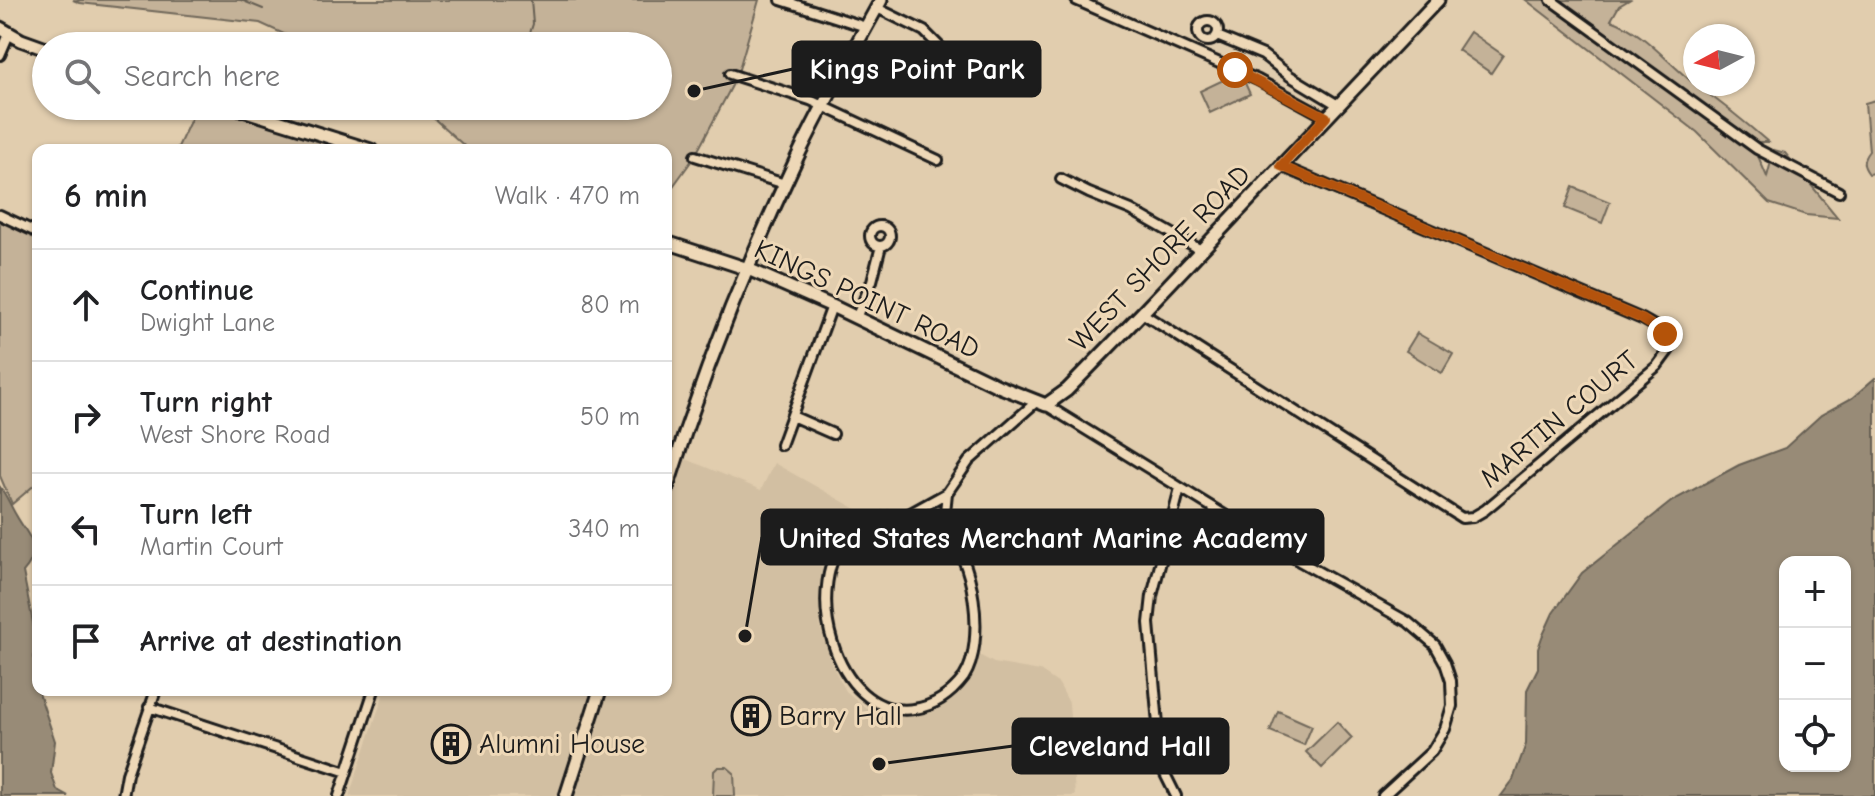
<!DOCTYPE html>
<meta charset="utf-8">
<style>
:root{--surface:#fff;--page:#f6f6f6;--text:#202124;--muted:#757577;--line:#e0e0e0}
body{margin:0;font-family:"Comic Neue",sans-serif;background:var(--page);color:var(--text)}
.controls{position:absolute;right:24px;bottom:24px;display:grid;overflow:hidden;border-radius:16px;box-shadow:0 2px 6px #0004}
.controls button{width:72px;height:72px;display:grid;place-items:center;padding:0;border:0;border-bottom:2px solid var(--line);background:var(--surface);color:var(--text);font:40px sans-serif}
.compass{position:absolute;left:1683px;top:24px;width:72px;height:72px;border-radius:50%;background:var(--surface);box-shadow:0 2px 6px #0004;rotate:263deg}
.stop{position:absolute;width:24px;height:24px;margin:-18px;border:6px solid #b45309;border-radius:50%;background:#fff}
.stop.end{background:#b45309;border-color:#fff;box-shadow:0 2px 8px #0008}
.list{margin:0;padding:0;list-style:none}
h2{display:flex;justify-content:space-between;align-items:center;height:104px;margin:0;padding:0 32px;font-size:34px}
h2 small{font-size:26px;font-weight:400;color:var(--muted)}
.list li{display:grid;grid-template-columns:52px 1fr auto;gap:24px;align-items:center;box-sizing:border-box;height:112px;padding:0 32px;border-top:2px solid var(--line)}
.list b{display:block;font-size:30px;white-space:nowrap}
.list p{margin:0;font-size:26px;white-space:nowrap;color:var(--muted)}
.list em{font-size:26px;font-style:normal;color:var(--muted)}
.icon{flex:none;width:44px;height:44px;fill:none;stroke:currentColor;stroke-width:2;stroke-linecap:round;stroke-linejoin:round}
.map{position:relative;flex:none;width:1875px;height:796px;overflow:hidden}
.search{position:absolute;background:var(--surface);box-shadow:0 2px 6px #0004;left:32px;top:32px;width:640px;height:88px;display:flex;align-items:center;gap:20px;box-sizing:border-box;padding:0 28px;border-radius:44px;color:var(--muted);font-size:30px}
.panel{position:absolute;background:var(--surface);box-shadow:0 2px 6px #0004;left:32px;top:144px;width:640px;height:552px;border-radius:16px}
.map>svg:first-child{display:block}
</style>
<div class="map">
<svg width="1875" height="796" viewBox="0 0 1875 796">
<rect width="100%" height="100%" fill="#e1cdae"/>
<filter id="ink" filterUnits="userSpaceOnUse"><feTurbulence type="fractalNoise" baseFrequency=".0125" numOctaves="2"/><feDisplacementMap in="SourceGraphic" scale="16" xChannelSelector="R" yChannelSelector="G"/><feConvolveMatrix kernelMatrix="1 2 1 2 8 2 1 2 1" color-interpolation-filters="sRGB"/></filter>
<g filter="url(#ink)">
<path fill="#d2bfa2" d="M686,459L761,490L774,463L867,515L846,527L831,545L823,566L819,592L820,625L826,646L833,667L846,691L866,708L876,712L899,717L915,716L942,707L958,695L969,681L979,655L994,663L1040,671L1059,684L1069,703L1075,796H349L383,696L373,692L374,690H666V465L674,468Z"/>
<path fill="#c4b298" stroke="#70675a" stroke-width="2" d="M73,0H759L737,76L695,156L666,196V150H469L420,106H658V46H310L260,23L80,3Z
M1526,0H1629L1619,6L1611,20C1645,32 1667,63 1695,84C1720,102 1744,121 1768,142H1752L1767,177L1774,150L1785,153L1838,218L1806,215L1769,203L1697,132Z
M1470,32L1503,55L1491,73L1458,50Z
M1240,72L1250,94L1210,113L1200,91Z
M1875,100V173L1869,174C1862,165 1862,160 1869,151L1865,103Z
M197,106H237L367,150H174L178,147Z
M1573,187L1610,202L1602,223L1565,208Z
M0,215L38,233V482L12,504L0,476Z
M1417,333L1453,354L1442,373L1406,351Z
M1278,711L1312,726L1304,745L1270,731Z
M1337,722L1352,738L1322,768L1306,752Z
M718,767H727L734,773L735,796H713L714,771Z"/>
<path fill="#988b77" stroke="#665f53" stroke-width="2" fill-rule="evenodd" d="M1875,378V796H1501L1513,780L1526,744L1527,690L1538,668V649L1542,637L1553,613L1582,573L1672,501L1739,465L1785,448L1821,415L1852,398ZM1785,562H1845V766H1785Z
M0,487C7,496 10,505 16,515C28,537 45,547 23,572L34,628V682H38V690L55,741L51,773L57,790L68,796H0Z"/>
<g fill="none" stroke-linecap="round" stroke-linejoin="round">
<path stroke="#665f53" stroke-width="2" d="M241,0L263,9
M522,45L527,42L533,24L531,0"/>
<defs>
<path id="street" d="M781,0L866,27
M1076,0L1258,80L1326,117
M1551,0L1757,149L1839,192
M877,8L924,31L945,52L960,60L978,68L997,66
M1198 31a10 10 0 1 1 20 0a10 10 0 1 1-20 0Z
M1217,36L1263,55L1290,76L1338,105
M0,55L9,34
M730,74L810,100L938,160
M695,156L785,184
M1061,179L1089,193L1131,210L1201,250
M0,215L38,233
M870 236a10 10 0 1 1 20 0a10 10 0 1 1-20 0Z
M1142,313L1462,518L1473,517L1485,510L1657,366L1671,347C1667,332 1655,326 1642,319L1281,166
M856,318L872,281L881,246
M1046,405L1301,562L1408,622L1435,645L1445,663L1451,681L1452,706L1445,729L1432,751L1383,796
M792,416L833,434
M781,445L832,306
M947,493L945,512L949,535
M909,514L947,493L969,461L1036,402
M908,515C919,518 932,522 942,529C975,553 986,644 964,677C952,693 935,706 914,709C833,720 799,579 851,533C867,519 887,516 908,515Z
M149,707L347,772
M123,796L127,774L156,690
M339,796L374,690
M1176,796L1165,774L1161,758L1149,623L1152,596L1180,488"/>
<path id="secondary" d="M0,28L21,40L46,49
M230,106L371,150
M666,242L748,269L832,306L998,386L1046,405L1067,390L1142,313L1438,0
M666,491C700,382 746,265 795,162C821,106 852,53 881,0
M566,796L600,690"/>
</defs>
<use href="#street" stroke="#1c1c1c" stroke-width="14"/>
<use href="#secondary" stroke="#1c1c1c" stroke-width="17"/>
<use href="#street" stroke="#eed8b7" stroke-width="8"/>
<use href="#secondary" stroke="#eed8b7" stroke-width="11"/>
</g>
</g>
<g fill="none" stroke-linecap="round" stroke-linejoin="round" filter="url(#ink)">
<path stroke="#b45309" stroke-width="10" d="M1235,70L1326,117L1281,166L1642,319L1665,334"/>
</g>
<defs>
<symbol id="building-ring" viewBox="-11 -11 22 22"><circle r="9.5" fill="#eed8b7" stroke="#1c1c1c" stroke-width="1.5"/><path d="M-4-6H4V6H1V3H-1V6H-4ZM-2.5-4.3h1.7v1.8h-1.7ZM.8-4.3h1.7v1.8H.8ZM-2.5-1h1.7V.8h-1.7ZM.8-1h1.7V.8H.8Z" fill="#1c1c1c"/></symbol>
</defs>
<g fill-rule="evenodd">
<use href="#building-ring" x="729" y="694" width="44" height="44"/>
<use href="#building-ring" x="429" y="722" width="44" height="44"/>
</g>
<g text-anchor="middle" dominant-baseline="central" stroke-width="6" stroke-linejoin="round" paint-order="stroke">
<g font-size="28" fill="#1c1c1c" stroke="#eed8b7">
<text transform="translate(1160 258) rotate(-46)">WEST SHORE ROAD</text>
<text transform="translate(867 299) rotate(25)">KINGS POINT ROAD</text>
<text transform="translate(1559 419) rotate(-40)">MARTIN COURT</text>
</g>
<g font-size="28" fill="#1c1c1c" stroke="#eed8b7" text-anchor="start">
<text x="779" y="716">Barry Hall</text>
<text x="479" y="744">Alumni House</text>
</g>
</g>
<path fill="none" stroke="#1c1c1c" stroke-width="3" d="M694 91L793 69M745 636L762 537M879 764L1013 746"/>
<g fill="#1c1c1c" stroke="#eed8b7" stroke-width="3">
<circle cx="694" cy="91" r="8"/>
<circle cx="745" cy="636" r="8"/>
<circle cx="879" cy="764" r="8"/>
</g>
<g fill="#1c1c1c" stroke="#1c1c1c" stroke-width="3">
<rect x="793" y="42" width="247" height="54" rx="8"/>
<rect x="762" y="510" width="561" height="54" rx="8"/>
<rect x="1013" y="719" width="215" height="54" rx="8"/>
</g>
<g font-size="30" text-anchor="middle" font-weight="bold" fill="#fff">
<text x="917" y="79">Kings Point Park</text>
<text x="1043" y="548">United States Merchant Marine Academy</text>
<text x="1120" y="756">Cleveland Hall</text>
</g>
</svg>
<div class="controls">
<button>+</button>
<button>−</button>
<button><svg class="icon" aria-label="locate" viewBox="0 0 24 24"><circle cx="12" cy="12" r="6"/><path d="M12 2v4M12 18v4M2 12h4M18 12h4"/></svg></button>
</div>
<svg class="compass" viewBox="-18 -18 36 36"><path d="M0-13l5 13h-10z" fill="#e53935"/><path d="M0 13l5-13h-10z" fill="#757577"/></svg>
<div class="stop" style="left:1235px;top:70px"></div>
<div class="stop end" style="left:1665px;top:334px"></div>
<div class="search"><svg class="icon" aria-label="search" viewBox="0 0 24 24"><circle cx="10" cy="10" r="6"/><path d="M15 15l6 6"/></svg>Search here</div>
<section class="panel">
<h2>6 min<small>Walk · 470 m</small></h2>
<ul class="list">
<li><svg class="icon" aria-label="ahead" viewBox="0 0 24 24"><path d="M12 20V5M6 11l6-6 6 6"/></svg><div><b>Continue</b><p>Dwight Lane</p></div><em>80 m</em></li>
<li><svg class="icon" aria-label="right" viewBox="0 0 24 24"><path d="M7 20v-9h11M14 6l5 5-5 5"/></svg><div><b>Turn right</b><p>West Shore Road</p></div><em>50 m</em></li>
<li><svg class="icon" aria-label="left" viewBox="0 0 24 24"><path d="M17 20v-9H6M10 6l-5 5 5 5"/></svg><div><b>Turn left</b><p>Martin Court</p></div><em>340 m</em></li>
<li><svg class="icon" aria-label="arrive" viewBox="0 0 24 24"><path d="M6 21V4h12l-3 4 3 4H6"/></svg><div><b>Arrive at destination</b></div></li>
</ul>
</section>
</div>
